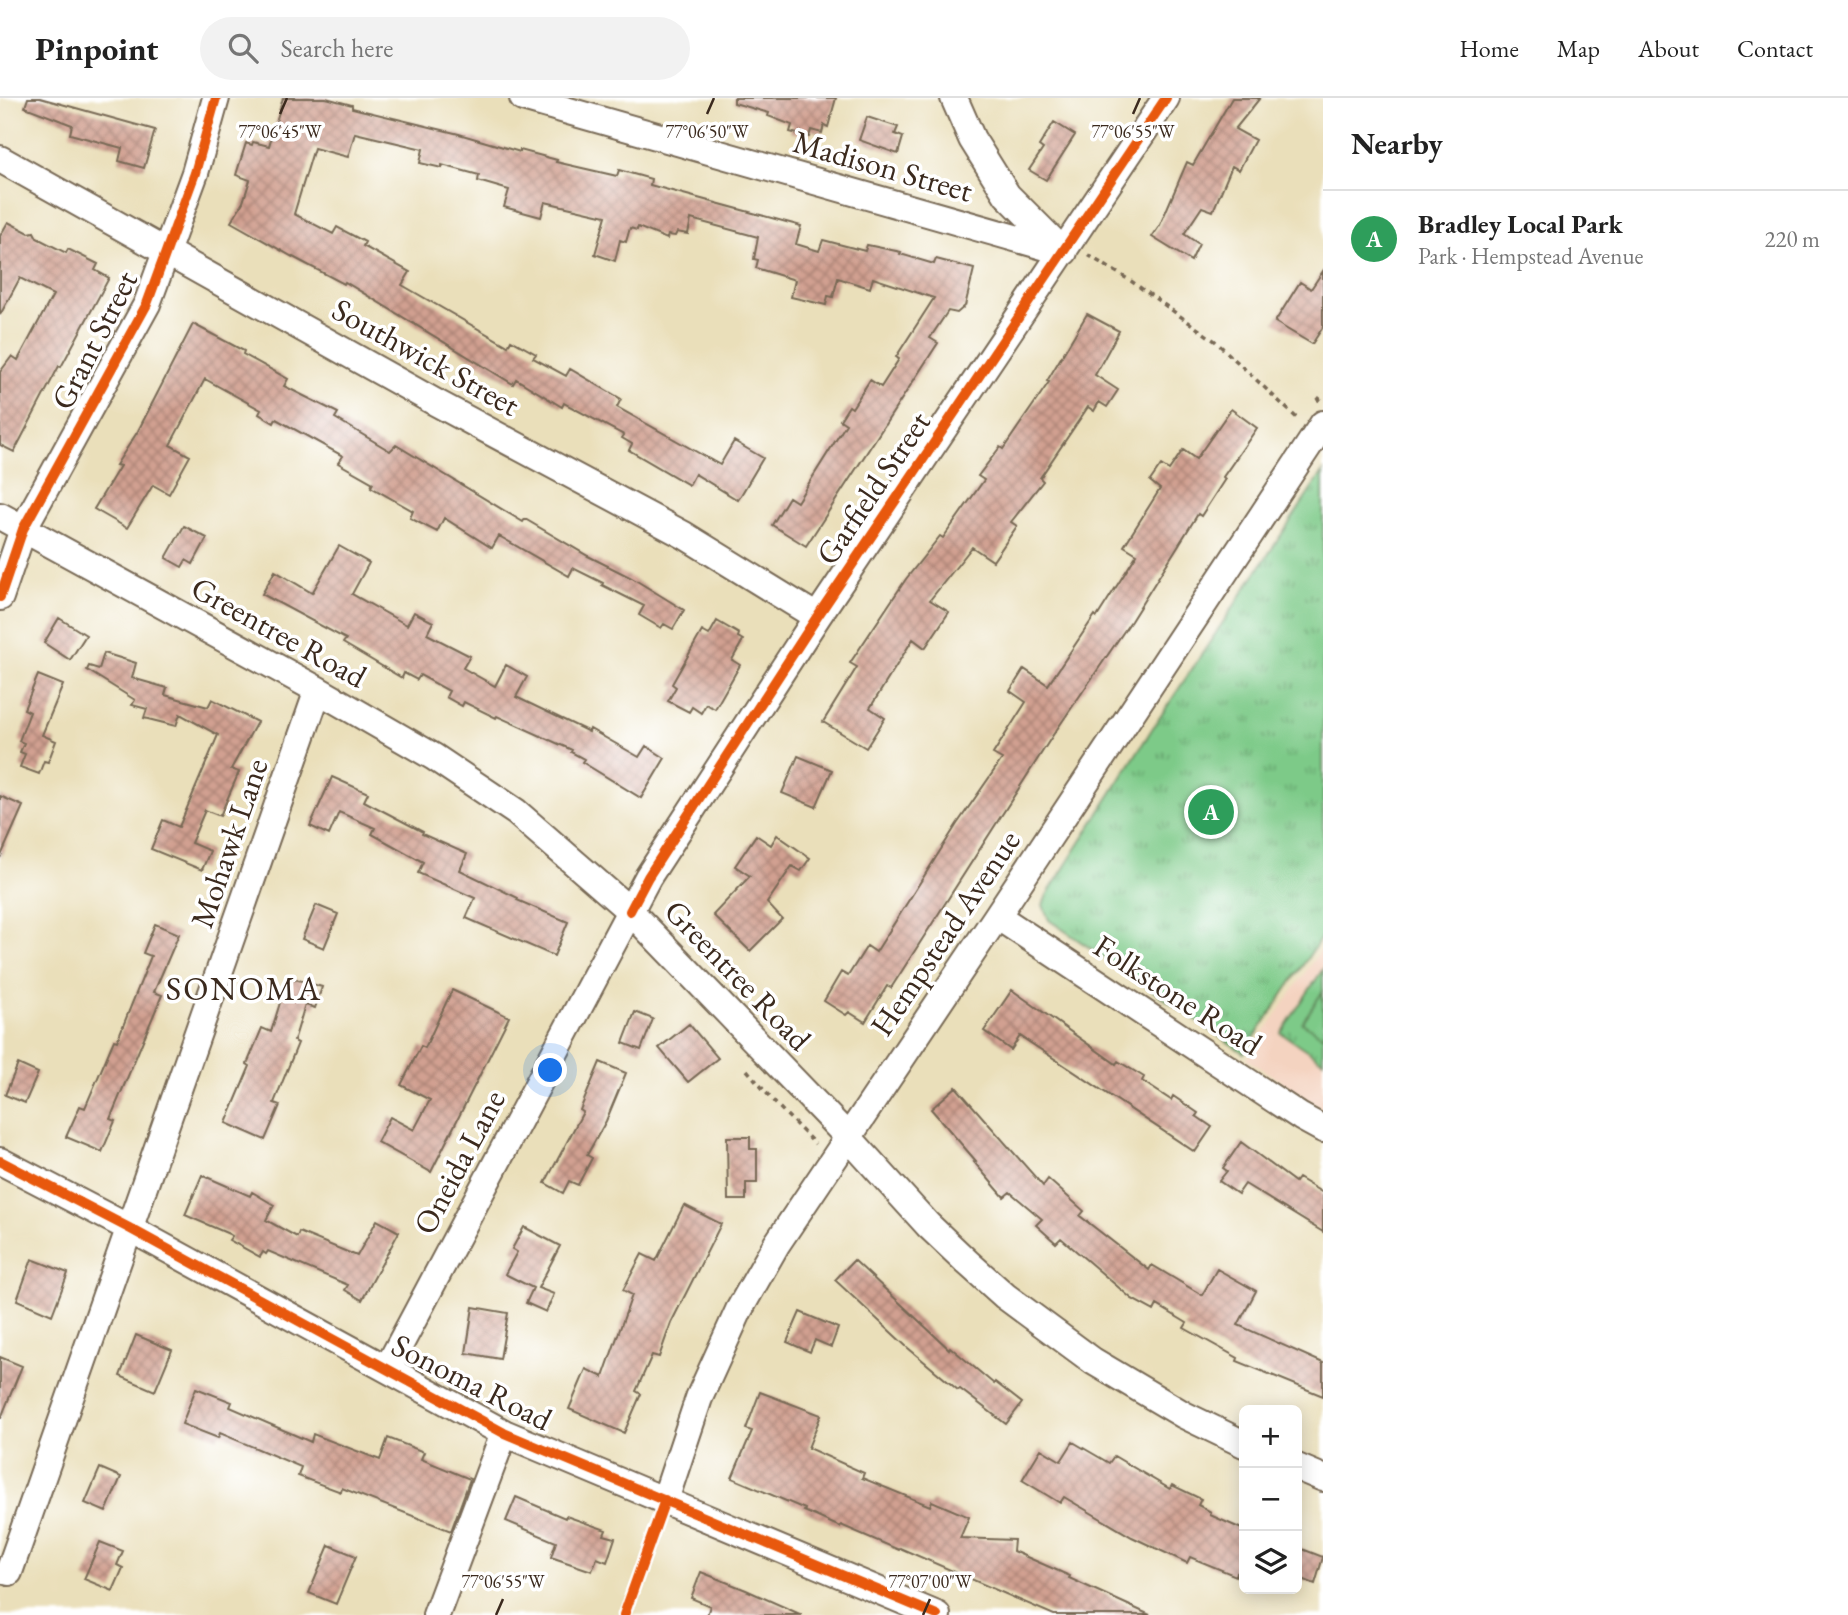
<!DOCTYPE html>
<meta charset="utf-8">
<style>
:root{--surface:#fff;--page:#f2f2f2;--text:#222;--muted:#767676;--line:#e0e0e0;--accent:#1f6fb2}
body{margin:0;font-family:"EB Garamond",serif;background:var(--page);color:var(--text)}
.controls{position:absolute;right:21px;bottom:21px;display:grid;overflow:hidden;border-radius:10px;box-shadow:0 4px 18px #0003}
.controls button{width:63px;height:63px;display:grid;place-items:center;padding:0;border:0;border-bottom:2px solid var(--line);background:var(--surface);color:var(--text);font:35px sans-serif}
.you{position:absolute;left:551px;top:973px;width:24px;height:24px;margin:-18px;border:5px solid #fff;border-radius:50%;background:#1a73e8;box-shadow:0 0 0 10px #1a73e833}
.badge{display:grid;place-items:center;width:46px;height:46px;border-radius:50%;background:var(--accent);color:#fff;font-size:23px;font-weight:700}
.pin{position:absolute;translate:-50% -50%;border:4px solid #fff;box-shadow:0 2px 7px #0006}
.list{margin:0;padding:0;list-style:none}
h2{display:flex;justify-content:space-between;align-items:center;height:91px;margin:0;padding:0 28px;font-size:30px}
h2 small{font-size:23px;font-weight:400;color:var(--muted)}
.list li{display:grid;grid-template-columns:46px 1fr auto;gap:21px;align-items:center;box-sizing:border-box;height:98px;padding:0 28px;border-top:2px solid var(--line)}
.list b{display:block;font-size:26px;white-space:nowrap}
.list p{margin:0;font-size:23px;white-space:nowrap;color:var(--muted)}
.list em{font-size:23px;font-style:normal;color:var(--muted)}
.icon{flex:none;width:38px;height:38px;fill:none;stroke:currentColor;stroke-width:2;stroke-linecap:round;stroke-linejoin:round}
.map{position:relative;flex:none;width:1323px;height:1517px;overflow:hidden}
header{display:flex;align-items:center;gap:42px;box-sizing:border-box;height:98px;padding:0 35px;background:var(--surface);border-bottom:2px solid var(--line)}
header strong{font-size:33px}
nav{display:flex;gap:38px;margin-inline-start:auto;font-size:24px}
.search{width:490px;height:63px;background:var(--page);display:flex;align-items:center;gap:18px;box-sizing:border-box;padding:0 24px;border-radius:38px;color:var(--muted);font-size:26px}
main{display:flex}
aside{flex:1;background:var(--surface)}
.map>svg:first-child{display:block}
</style>
<header>
<strong>Pinpoint</strong>
<div class="search"><svg class="icon" aria-label="search" viewBox="0 0 24 24"><circle cx="10" cy="10" r="6"/><path d="M15 15l6 6"/></svg>Search here</div>
<nav><a>Home</a><a>Map</a><a>About</a><a>Contact</a></nav>
</header>
<main>
<div class="map">
<svg width="1323" height="1517" viewBox="0 0 1323 1517">
<defs>
<pattern id="grass-tufts" width="24" height="20" patternUnits="userSpaceOnUse" patternTransform="scale(1.75)"><rect width="24" height="20" fill="#7dca88"/><path d="M3 7l-1-3M5 7V3M7 7l1-3M15 17l-1-3M17 17v-4M19 17l1-3" fill="none" stroke="#68a46f"/></pattern>
<pattern id="building-cross-hatch" width="8" height="8" patternUnits="userSpaceOnUse" patternTransform="scale(1.75)"><rect width="8" height="8" fill="#d1a091"/><path d="M0 0l8 8M0 8l8-8" fill="none" stroke="#ab8376"/></pattern>
</defs>
<rect width="100%" height="100%" fill="#fff"/>
<filter id="ink" filterUnits="userSpaceOnUse"><feTurbulence type="fractalNoise" baseFrequency=".0143" numOctaves="2"/><feDisplacementMap in="SourceGraphic" scale="14" xChannelSelector="R" yChannelSelector="G"/><feConvolveMatrix kernelMatrix="1 2 1 2 8 2 1 2 1" color-interpolation-filters="sRGB"/></filter>
<filter id="wash" filterUnits="userSpaceOnUse"><feTurbulence type="fractalNoise" baseFrequency=".00686" numOctaves="4" result="noise"/><feDisplacementMap in="SourceGraphic" scale="28" xChannelSelector="R" yChannelSelector="G"/><feGaussianBlur stdDeviation="1.57" result="paint"/><feColorMatrix in="noise" values="0 0 0 0 0 0 0 0 0 0 0 0 0 0 0 0 0 1.4 0 .05"/><feComposite in="paint" operator="in"/></filter>
<g filter="url(#wash)">
<rect width="100%" height="100%" fill="#eadfba"/>
<path fill="#f4d3c0" d="M1323,848V1011L1246,961Z"/>
<path fill="url(#grass-tufts)" stroke="#5c7a53" stroke-width="2" d="M1323,374V837L1244,955L1049,822L1043,807L1047,797L1152,631Z
M1323,871V963L1281,935Z"/>
<path fill="#7dca88" stroke="#5c7a53" stroke-width="2" d="M1323,893V938L1302,925Z"/>
<g id="blocks">
<path fill="url(#building-cross-hatch)" d="M28,0H40L155,32L144,70L119,63L122,50L70,36L72,27L25,9Z
M283,0H326L352,7V10L459,36L520,54V52L557,62L556,64L617,78L619,72L651,81L650,87L801,128L796,146L819,153L823,142L865,153L867,147L901,154L900,156L934,166L936,161L974,171L965,208L957,215L948,213L930,240L938,245L806,448L772,427L789,399L797,404L846,326L840,322L849,308L852,310L870,282L881,289L899,261L896,259L934,200L873,180L870,190L838,180L833,199L828,198L826,207L791,199L795,182L756,170L758,162L754,161L758,139L691,121L688,136L677,134L675,138L668,137L667,141L638,129L637,132L630,130L626,144L620,142L615,163L595,156L606,118L545,104L541,119L504,109L509,92L478,83L479,77L442,67V70L420,65L423,51L355,35L348,59L314,50L294,116L333,136L337,129L365,144L363,148L410,174L402,187L508,248L511,242L536,256L533,260L566,278L570,271L621,301L617,309L720,367L734,343L763,360L738,402L695,376L689,387L629,352L632,346L622,340L624,337L564,305L562,309L516,281L513,286L345,184L344,186L291,158L231,124L243,104L250,82L236,77L246,45L252,47L253,44L269,48Z
M734,0H836L828,29L824,27L822,35L811,32L809,39L790,34L792,27L768,18L769,15L734,5Z
M1232,0H1260L1235,31L1255,42L1239,72L1232,68L1213,113L1202,109L1184,136L1199,146L1191,163L1152,139L1160,127L1187,64L1193,67Z
M867,19L898,29L895,36L903,39L898,56L859,42Z
M1054,24L1075,37L1046,82L1029,72L1043,51L1039,48Z
M8,124L29,135L34,134L37,140L66,155L68,151L98,166L95,172L109,180L61,269L59,268L14,354L0,347V274L12,258L18,262L53,197L20,180L0,217V138Z
M1323,173V229L1312,246L1275,224L1300,184L1311,191Z
M1087,216L1119,233L1095,277L1118,292L1107,309L1099,304L1094,313L1088,309L1040,380L1043,383L1011,424L1017,428L993,463L972,449L930,502L949,514L925,550L913,541L870,610L885,620L866,650L823,624L857,569L850,565L906,481L940,438L943,440L984,382L978,378L1000,349L1003,351L1049,284L1047,283Z
M193,226L244,253L243,256L288,281L284,288L338,315L335,320L390,353L396,347L523,424L525,421L588,458L632,480L684,512L673,531L664,526L661,530L639,517L644,508L602,487L603,485L573,470L569,478L499,438L492,450L444,420L437,434L410,420L413,413L371,389L373,385L338,365L343,358L276,321L274,325L259,316L261,312L205,281L170,347L190,358L169,396L153,387L127,430L94,411L120,368L116,367L138,333Z
M1231,311L1257,330L1223,379L1225,381L1201,418L1198,416L1131,523L1053,637L891,890L887,888L865,924L849,914L846,917L824,903L841,874L848,878L867,848L876,854L957,726L1002,661L993,656L1026,604L1010,593L1024,571L1048,587L1095,517L1097,519L1137,456L1124,448L1160,391L1150,383L1161,367L1169,372L1183,352L1196,361Z
M184,428L207,440L193,466L186,462L182,469L166,460Z
M339,448L369,465L352,496L407,527L414,514L433,524L427,536L470,558L463,570L495,588L506,567L527,579L516,599L589,634L590,631L639,659L646,648L665,660L641,700L582,664L584,661L571,654L572,652L497,618L496,620L464,604L462,608L446,599L449,593L420,577L417,582L404,575L402,580L343,545L346,541L262,496L275,473L312,495Z
M59,520L86,537L70,562L44,545Z
M717,523L739,536L738,539L743,542L732,562L740,567L715,611L706,606L701,615L692,609L689,614L668,603L676,589L672,586L702,533L709,537Z
M104,555L136,565L132,580L167,590L165,597L208,609L212,601L257,624L231,671L239,674L220,718L205,712L191,745L210,753L202,772L151,751L163,722L179,729L218,637L180,616L176,628L144,620L147,611L132,607L135,602L87,572L89,568L99,571Z
M38,577L63,587L42,637L56,643L48,664L44,663L39,676L20,669L25,656L20,654L24,645L19,643L30,614L24,611Z
M798,658L832,672L816,709L782,695Z
M332,679L368,695L364,703L423,734L422,736L467,756L460,772L518,800L517,802L568,824L554,858L466,820L475,800L418,775L423,764L372,736L375,730L339,714L329,737L310,728Z
M0,698L23,708L0,760Z
M756,737L771,747L777,737L810,760L801,773L792,768L767,805L782,821L750,853L713,817L750,778L735,768Z
M316,807L338,816L324,850L302,841Z
M155,826L179,836L154,894L162,897L110,1021L115,1023L102,1054L66,1039L80,1008L85,1010L114,942L117,943L151,858L143,855Z
M288,879L322,889L315,910L305,907L294,943L298,945L274,1005L280,1007L265,1042L226,1025L250,968L247,966L262,930L271,934Z
M452,892L509,919L431,1074L377,1044L390,1019L414,1032L430,1002L401,987L421,948L425,950Z
M1012,892L1116,966L1118,963L1144,979L1142,983L1171,1002L1173,998L1198,1015L1196,1018L1212,1029L1195,1054L1020,938L1011,952L984,933Z
M635,914L653,921L641,952L623,945Z
M689,926L718,960L688,984L659,950Z
M600,964L626,975L606,1023L587,1057L592,1060L578,1087L569,1083L563,1095L545,1085L583,1014L580,1012Z
M18,966L38,975L25,1005L5,997Z
M956,989L1043,1088L1048,1081L1084,1113L1080,1118L1149,1172L1152,1167L1202,1197L1217,1171L1256,1193L1238,1227L1323,1265V1298L1237,1263L1238,1260L1184,1230L1187,1225L1157,1207L1154,1213L1132,1201L1061,1140L1056,1145L1036,1127L1042,1121L1010,1094L1004,1099L974,1064L976,1063L931,1011Z
M727,1039H750V1051H757V1085H746V1102H728Z
M1241,1044L1295,1084L1298,1080L1323,1095V1134L1245,1086L1238,1096L1219,1083L1227,1073L1223,1070Z
M202,1077L250,1098L252,1094L274,1107L266,1122L297,1139L299,1134L357,1158L377,1122L399,1134L362,1202L345,1192L348,1187L268,1153L266,1156L263,1154L260,1159L229,1142L232,1138L229,1136L185,1117Z
M684,1107L721,1126L671,1225L659,1259L652,1257L636,1293L641,1296L624,1335L569,1311L586,1271L603,1279L632,1197L623,1192L642,1156L656,1163Z
M524,1129L560,1148L538,1190L554,1196L546,1214L526,1205L533,1190L505,1176L517,1154L512,1151Z
M32,1161L68,1175L52,1217L17,1202Z
M854,1162L949,1251L950,1249L994,1286L995,1284L1022,1305L1006,1326L960,1291L958,1292L908,1250L835,1182Z
M473,1209L508,1215L500,1261L466,1255Z
M800,1214L838,1230L831,1249L815,1242L810,1254L787,1244Z
M136,1237L172,1252L155,1293L120,1278Z
M0,1259L22,1268L1,1320H0Z
M196,1290L232,1304L230,1309L311,1344L313,1336L380,1362L388,1340L424,1354L421,1361L470,1381L451,1433L342,1390L341,1394L298,1378L301,1369L220,1335L218,1340L182,1326Z
M760,1294L821,1317L808,1350L864,1375L862,1380L930,1408L932,1403L969,1419L960,1440L1014,1442L1013,1453L1070,1478L1069,1480L1150,1517H1054L900,1450L899,1452L841,1427L840,1429L804,1413L805,1411L732,1380L752,1333L746,1331Z
M1073,1344L1109,1365L1114,1358L1170,1391L1172,1387L1201,1401L1198,1407L1211,1414L1210,1417L1244,1432V1477L1237,1474L1236,1478L1190,1459L1187,1465L1132,1439L1064,1399L1060,1405L1022,1382L1041,1351L1061,1363Z
M100,1370L121,1379L106,1414L85,1405Z
M516,1399L565,1420L566,1418L606,1432L604,1437L615,1440L607,1464L597,1460L592,1473L551,1459L556,1444L506,1423Z
M100,1444L123,1453L117,1467L123,1470L113,1493L84,1481Z
M329,1447L356,1458L336,1506L309,1495Z
M1297,1449L1323,1459L1315,1486L1297,1479Z
M701,1474L746,1492L802,1517H707L710,1508L691,1500Z"/>
</g>
</g>
<g filter="url(#ink)">
<use href="#blocks" fill-opacity="0" stroke="#786955" stroke-width="2"/>
<g fill="none" stroke-linecap="round" stroke-linejoin="round">
<defs>
<path id="minor" d="M523,0L1064,154
M954,0L972,41L1007,97L1063,153
M0,61L433,303L684,437L817,519
M0,418L318,592L434,659L516,714L630,813L848,1039L928,1127L967,1164L1005,1198L1093,1263L1184,1317L1244,1346
M0,499L23,431L147,206L195,75L216,0
M997,818L1301,1019L1323,1031
M0,1063L129,1130L504,1335L937,1517
M387,1271L648,779L817,519L1166,0
M1297,1369L1323,1380
M665,1402L699,1300L739,1212L776,1147L997,818L1323,326
M9,1474L318,592
M436,1517L504,1335"/>
</defs>
<use href="#minor" stroke="#786955" stroke-width="30"/>
<path stroke="#786955" stroke-width="3.5" stroke-dasharray="5 5" stroke-linecap="butt" d="M1088,157L1131,183L1215,243L1299,322
M1317,303L1323,296
M747,972L775,1005L815,1046"/>
<use href="#minor" stroke="#fff" stroke-width="26"/>
<defs>
<path id="cycleway" d="M0,499L23,431L147,206L195,75L216,0
M630,813L648,779L817,519L1166,0
M0,1063L129,1130L504,1335L937,1517
M624,1517L665,1402"/>
</defs>
<use href="#cycleway" stroke="#fff" stroke-width="15"/>
<use href="#cycleway" stroke="#e8590c" stroke-width="10"/>
</g>
</g>
<path fill="none" stroke="#3b2a1e" stroke-width="2.5" d="M280,16L287,0M707,16L714,0M1133,16L1140,0M496,1517L503,1501M923,1517L930,1501"/>
<g text-anchor="middle" dominant-baseline="central" stroke-width="7" stroke-linejoin="round" paint-order="stroke">
<g font-size="32" fill="#3b2a1e" stroke="#fff">
<text transform="translate(883 68) rotate(16)">Madison Street</text>
<text transform="translate(94 242) rotate(-63)">Grant Street</text>
<text transform="translate(426 259) rotate(29)">Southwick Street</text>
<text transform="translate(873 390) rotate(-56)">Garfield Street</text>
<text transform="translate(279 534) rotate(29)">Greentree Road</text>
<text transform="translate(229 745) rotate(-71)">Mohawk Lane</text>
<text transform="translate(945 835) rotate(-56)">Hempstead Avenue</text>
<text transform="translate(738 877) rotate(46)">Greentree Road</text>
<text transform="translate(1178 897) rotate(33)">Folkstone Road</text>
<text transform="translate(459 1064) rotate(-62)">Oneida Lane</text>
<text transform="translate(472 1284) rotate(27)">Sonoma Road</text>
</g>
<g font-size="33" letter-spacing="2" fill="#3b2a1e" stroke="#fff">
<text x="244" y="890">SONOMA</text>
</g>
</g>
<g font-size="18" text-anchor="middle" fill="#3b2a1e" stroke="#fff" stroke-width="7" stroke-linejoin="round" paint-order="stroke">
<text x="280" y="40">77°06'45"W</text>
<text x="707" y="40">77°06'50"W</text>
<text x="1133" y="40">77°06'55"W</text>
<text x="503" y="1490">77°06'55"W</text>
<text x="930" y="1490">77°07'00"W</text>
</g>
</svg>
<div class="controls">
<button>+</button>
<button>−</button>
<button><svg class="icon" aria-label="layers" viewBox="0 0 24 24"><path d="M12 4l9 5-9 5-9-5zM3 14l9 5 9-5"/></svg></button>
</div>
<div class="you"></div>
<div class="pin badge" style="left:1211px;top:714px;background:#2e9e5b">A</div>
</div>
<aside>
<h2>Nearby<small></small></h2>
<ul class="list">
<li><span class="badge" style="background:#2e9e5b">A</span><div><b>Bradley Local Park</b><p>Park · Hempstead Avenue</p></div><em>220 m</em></li>
</ul>
</aside>
</main>
